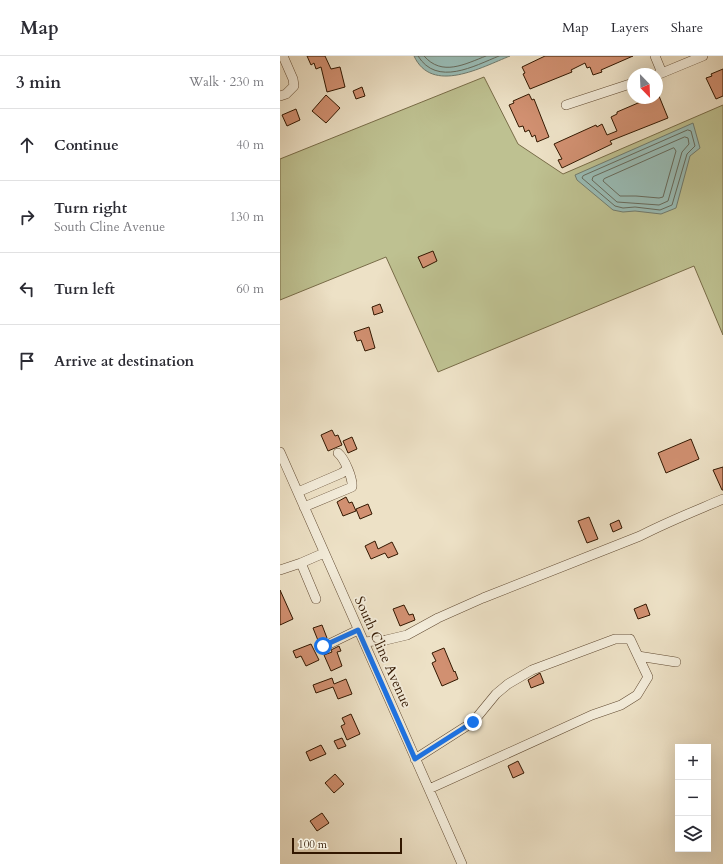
<!DOCTYPE html>
<meta charset="utf-8">
<style>
:root{--surface:#fff;--page:#f2f2f3;--text:#2b2b33;--muted:#7c7c81;--line:#e1e1e2}
body{margin:0;font-family:Cardo,serif;background:var(--page);color:var(--text)}
.controls{position:absolute;right:12px;bottom:12px;display:grid;overflow:hidden;border-radius:0px;box-shadow:0 4px 16px #0002}
.controls button{width:36px;height:36px;display:grid;place-items:center;padding:0;border:0;border-bottom:1px solid var(--line);background:var(--surface);color:var(--text);font:20px sans-serif}
.compass{position:absolute;left:347px;top:12px;width:36px;height:36px;border-radius:50%;background:var(--surface);box-shadow:0 4px 16px #0002;rotate:157deg}
.scale{position:absolute;left:12px;bottom:10px;width:110px;box-sizing:border-box;padding-left:4px;border:2px solid #321700;border-top:0;font-size:11px;line-height:14px;white-space:nowrap;color:#321700;-webkit-text-stroke:3px #f3ecda;paint-order:stroke}
.stop{position:absolute;width:12px;height:12px;margin:-9px;border:3px solid #1a73e8;border-radius:50%;background:#fff}
.stop.end{background:#1a73e8;border-color:#fff;box-shadow:0 1px 4px #0008}
.list{margin:0;padding:0;list-style:none}
h2{display:flex;justify-content:space-between;align-items:center;height:52px;margin:0;padding:0 16px;font-size:17px}
h2 small{font-size:13px;font-weight:400;color:var(--muted)}
.list li{display:grid;grid-template-columns:26px 1fr auto;gap:12px;align-items:center;box-sizing:border-box;height:72px;padding:0 16px;border-top:1px solid var(--line)}
.list b{display:block;font-size:15px;white-space:nowrap}
.list p{margin:0;font-size:13px;white-space:nowrap;color:var(--muted)}
.list em{font-size:13px;font-style:normal;color:var(--muted)}
.icon{flex:none;width:22px;height:22px;fill:none;stroke:currentColor;stroke-width:2;stroke-linecap:round;stroke-linejoin:round}
.map{position:relative;flex:none;width:443px;height:808px;overflow:hidden}
header{display:flex;align-items:center;gap:24px;box-sizing:border-box;height:56px;padding:0 20px;background:var(--surface);border-bottom:1px solid var(--line)}
header strong{font-size:19px}
nav{display:flex;gap:22px;margin-inline-start:auto;font-size:14px}
main{display:flex}
aside{flex:1;background:var(--surface)}
.map>svg:first-child{display:block}
</style>
<header>
<strong>Map</strong>
<nav><a>Map</a><a>Layers</a><a>Share</a></nav>
</header>
<main>
<aside>
<h2>3 min<small>Walk · 230 m</small></h2>
<ul class="list">
<li><svg class="icon" aria-label="ahead" viewBox="0 0 24 24"><path d="M12 20V5M6 11l6-6 6 6"/></svg><div><b>Continue</b></div><em>40 m</em></li>
<li><svg class="icon" aria-label="right" viewBox="0 0 24 24"><path d="M7 20v-9h11M14 6l5 5-5 5"/></svg><div><b>Turn right</b><p>South Cline Avenue</p></div><em>130 m</em></li>
<li><svg class="icon" aria-label="left" viewBox="0 0 24 24"><path d="M17 20v-9H6M10 6l-5 5 5 5"/></svg><div><b>Turn left</b></div><em>60 m</em></li>
<li><svg class="icon" aria-label="arrive" viewBox="0 0 24 24"><path d="M6 21V4h12l-3 4 3 4H6"/></svg><div><b>Arrive at destination</b></div></li>
</ul>
</aside>
<div class="map">
<svg width="443" height="808" viewBox="0 0 443 808">
<rect width="100%" height="100%" fill="#ede1c6"/>
<filter id="stains"><feTurbulence type="fractalNoise" baseFrequency=".005" numOctaves="4"/><feColorMatrix values="0 0 0 0 .2 0 0 0 0 .09 0 0 0 0 .02 0 0 0 .5 -.17"/></filter>
<radialGradient id="worn" r=".72"><stop offset=".6" stop-color="#630" stop-opacity="0"/><stop offset="1" stop-color="#630" stop-opacity=".3"/></radialGradient>
<path fill="#bec191" stroke="#786c48" d="M204,21L238,88L283,118L443,49V279L414,210L158,316L106,201L0,244V103Z"/>
<path fill="#99bdb7" stroke="#707b6e" d="M134,0H230C202,11 152,39 134,0Z
M413,67L420,92L410,100L396,152L381,158L355,155L343,156L333,154L297,124L295,119Z"/>
<g fill="none" stroke-linecap="round" stroke-linejoin="round">
<path stroke="#666a5c" stroke-width="1" d="M138,0C157,31 194,10 219,0
M144,0C162,21 185,8 206,0
M408,74L411,75L415,90L407,98L392,149L380,154L355,151L343,152L335,150L302,122L303,120Z
M405,81L408,82L409,88L402,96L388,145L379,149L337,146L312,124L313,121Z
M394,92L396,95L383,141L379,142L356,140H340L323,125L324,123Z"/>
</g>
<path fill="#d19071" stroke="#321700" d="M27,0H45L51,13L60,11L65,31L47,36L41,11L36,13L34,7L31,9Z
M265,0H353L321,14L322,16L313,19L310,11L307,12L305,7L291,14L292,16L250,33L243,18L245,17L242,11Z
M443,13V40L436,43L426,22L432,20L431,18Z
M82,31L85,40L76,43L73,35Z
M249,38L252,44L254,43L269,81L257,86L255,79L252,81L249,74L245,76L243,70L239,71L229,49L234,47L233,45Z
M46,39L60,52L46,67L32,55Z
M379,40L388,62L330,85L332,88L282,112L278,104L282,103L274,88L316,69L317,71L322,68L327,79L337,75L331,61L337,58V56L365,44L369,42H377Z
M16,53L20,64L7,70L2,59Z
M153,195L157,205L143,212L138,201Z
M100,248L103,256L94,259L92,251Z
M89,271L95,292L85,295L81,284L77,285L74,276Z
M52,374L55,380L58,379L62,389L48,395L41,379Z
M72,381L77,393L68,397L63,385Z
M411,383L419,403L386,417L378,397Z
M443,411V434H442L433,414Z
M66,441L69,447L72,446L76,455L63,460L57,446Z
M88,448L92,458L80,463L76,453Z
M309,461L318,483L307,487L298,465Z
M339,464L342,472L333,476L330,468Z
M95,485L98,493L112,486L118,498L108,502L105,497L91,503L85,490Z
M0,534L13,563L0,569Z
M366,548L370,559L358,563L354,553Z
M124,549L129,559L133,558L135,564L120,570L113,553Z
M42,569L47,582L39,587L33,572Z
M31,588L39,604L26,610L21,600L16,602L13,595Z
M59,590L61,595L57,596L62,610L51,615L44,599L52,596L51,594Z
M164,592L174,616L175,615L178,623L162,630L152,607L156,605L152,597Z
M260,617L264,627L251,632L248,624Z
M52,622L54,628L66,623L72,638L58,643L53,631L36,637L33,629Z
M71,658L80,678L67,684L61,670L65,668L62,662Z
M62,682L66,690L58,693L54,685Z
M41,689L46,698L30,705L26,696Z
M238,705L244,717L233,722L228,710Z
M55,718L64,728L54,737L45,727Z
M42,757L49,767L37,775L30,765Z"/>
<g fill="none" stroke-linecap="round" stroke-linejoin="round">
<defs>
<path id="minor" d="M375,0L382,17
M377,19L423,0
M0,40L6,38L14,30L13,23L3,0
M286,49L353,27
M0,396L182,808
M18,436L62,417L67,413
M24,451L72,431C73,423 65,403 58,397
M0,514L21,507
M36,543L21,507L44,497
M84,586L106,584L127,579L158,562L203,542L360,480C387,466 415,455 443,443
M43,591L78,574
M135,703L193,666L216,638L228,628L252,614L335,583H350L358,600L396,606
M149,733L312,659L341,649L357,639L368,621L358,600"/>
</defs>
<use href="#minor" stroke="#614a32" stroke-width="10"/>
<use href="#minor" stroke="#f3ecda" stroke-width="9"/>
</g>
<g fill="none" stroke-linecap="round" stroke-linejoin="round">
<path stroke="#1a73e8" stroke-width="5" d="M43,590L78,574L135,703L193,666"/>
</g>
<g text-anchor="middle" dominant-baseline="central" stroke-width="3.5" stroke-linejoin="round" paint-order="stroke">
<g font-size="14" fill="#321700" stroke="#f3ecda">
<text transform="translate(103 596) rotate(66)">South Cline Avenue</text>
</g>
</g>
<rect width="100%" height="100%" filter="url(#stains)"/>
<rect width="100%" height="100%" fill="url(#worn)"/>
</svg>
<div class="controls">
<button>+</button>
<button>−</button>
<button><svg class="icon" aria-label="layers" viewBox="0 0 24 24"><path d="M12 4l9 5-9 5-9-5zM3 14l9 5 9-5"/></svg></button>
</div>
<svg class="compass" viewBox="-18 -18 36 36"><path d="M0-13l5 13h-10z" fill="#e53935"/><path d="M0 13l5-13h-10z" fill="#7c7c81"/></svg>
<div class="scale">100 m</div>
<div class="stop" style="left:43px;top:590px"></div>
<div class="stop end" style="left:193px;top:666px"></div>
</div>
</main>
